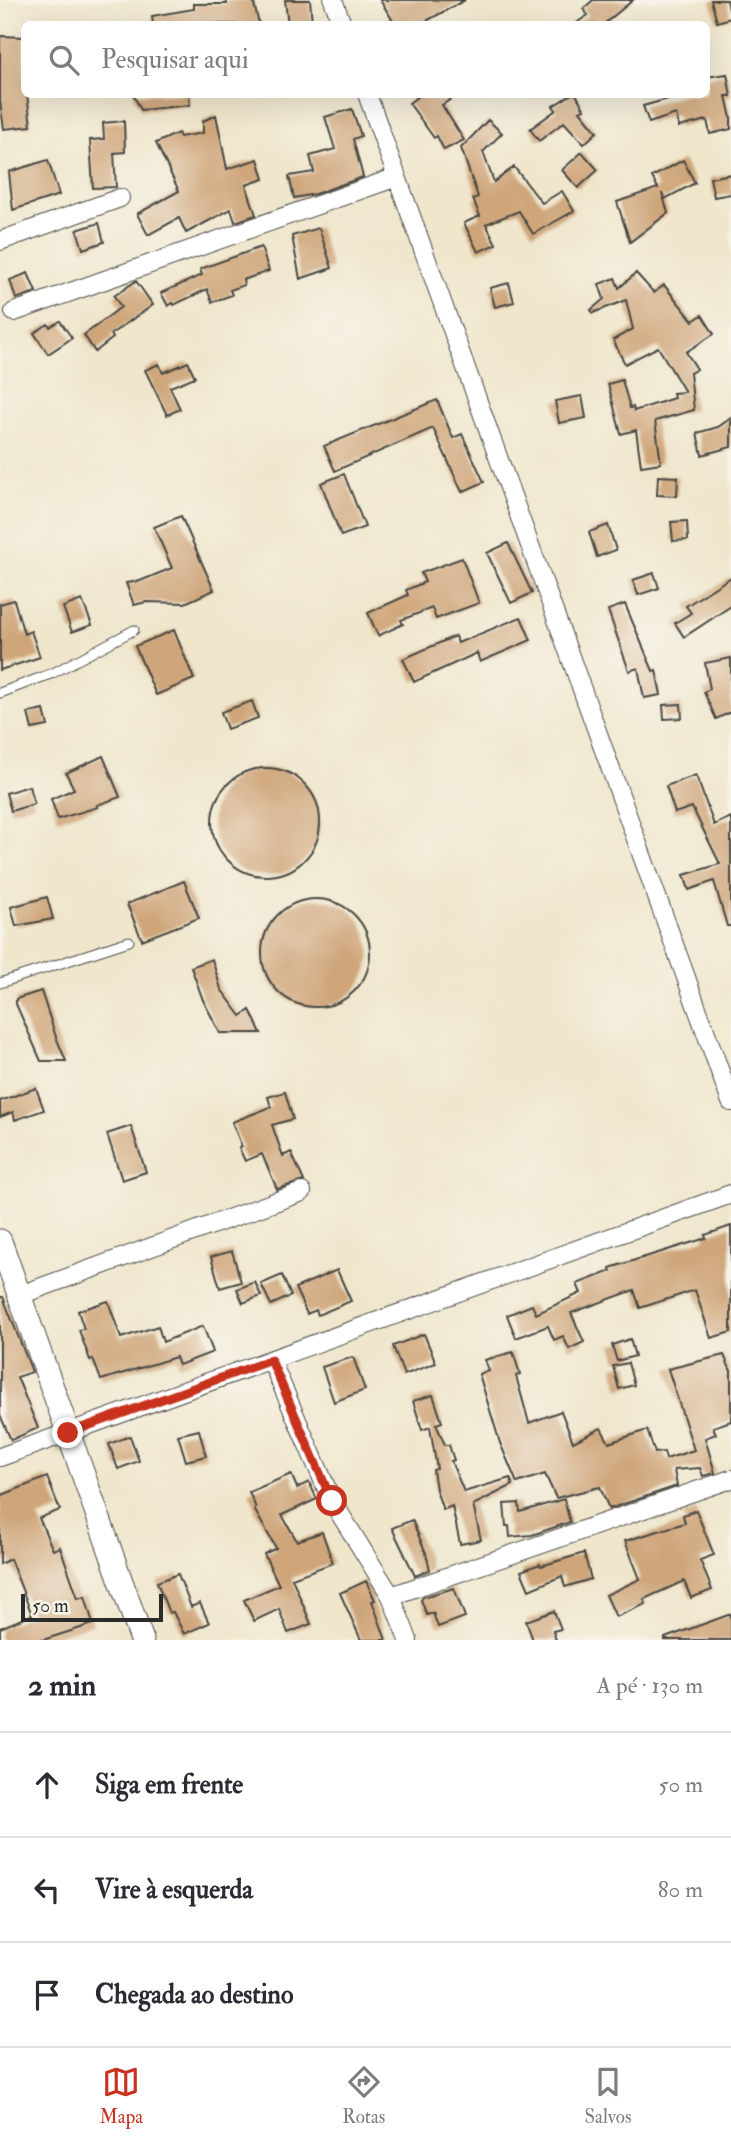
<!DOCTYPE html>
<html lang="pt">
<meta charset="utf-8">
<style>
:root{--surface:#fff;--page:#f2f2f3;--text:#2b2b33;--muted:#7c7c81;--line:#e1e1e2;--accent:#c8321e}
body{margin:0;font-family:"IM FELL Double Pica",serif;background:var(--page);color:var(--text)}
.scale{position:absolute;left:21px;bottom:18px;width:142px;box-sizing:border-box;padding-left:7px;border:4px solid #2b2b2b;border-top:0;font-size:19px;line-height:24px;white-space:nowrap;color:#2b2b2b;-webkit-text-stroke:5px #f7f3e8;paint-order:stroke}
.stop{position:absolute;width:21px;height:21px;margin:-16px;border:5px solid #c8321e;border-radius:50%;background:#fff}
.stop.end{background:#c8321e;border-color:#fff;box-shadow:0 2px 7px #0008}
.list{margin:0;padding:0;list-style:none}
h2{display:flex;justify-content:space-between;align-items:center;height:91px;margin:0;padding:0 28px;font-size:30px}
h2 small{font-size:23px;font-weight:400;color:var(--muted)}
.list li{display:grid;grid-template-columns:46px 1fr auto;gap:21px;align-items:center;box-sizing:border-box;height:105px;padding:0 28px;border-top:2px solid var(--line)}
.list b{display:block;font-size:26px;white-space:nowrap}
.list em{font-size:23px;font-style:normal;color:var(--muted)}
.icon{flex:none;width:38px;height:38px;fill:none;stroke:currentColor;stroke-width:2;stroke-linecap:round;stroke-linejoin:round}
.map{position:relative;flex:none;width:731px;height:1640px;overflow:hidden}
.search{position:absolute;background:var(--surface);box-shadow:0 7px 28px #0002;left:21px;right:21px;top:21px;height:77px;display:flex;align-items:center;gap:18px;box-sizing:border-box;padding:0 24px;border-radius:10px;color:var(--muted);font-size:26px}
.sheet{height:406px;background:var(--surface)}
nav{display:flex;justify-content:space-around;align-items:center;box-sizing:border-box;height:98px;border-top:2px solid var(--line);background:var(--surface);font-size:19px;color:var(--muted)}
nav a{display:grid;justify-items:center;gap:4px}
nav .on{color:var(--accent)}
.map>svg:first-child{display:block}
</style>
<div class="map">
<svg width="731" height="1640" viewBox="0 0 731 1640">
<rect width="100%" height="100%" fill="#f7f3e8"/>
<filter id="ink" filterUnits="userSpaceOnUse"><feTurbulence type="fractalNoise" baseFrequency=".0143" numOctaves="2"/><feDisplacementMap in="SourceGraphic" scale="14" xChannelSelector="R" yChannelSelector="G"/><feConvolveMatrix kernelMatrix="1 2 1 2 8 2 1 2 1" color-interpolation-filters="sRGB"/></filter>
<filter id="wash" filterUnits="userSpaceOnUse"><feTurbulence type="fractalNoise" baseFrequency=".00686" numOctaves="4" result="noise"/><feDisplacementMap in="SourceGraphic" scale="28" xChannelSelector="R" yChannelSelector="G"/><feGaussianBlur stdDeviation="1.57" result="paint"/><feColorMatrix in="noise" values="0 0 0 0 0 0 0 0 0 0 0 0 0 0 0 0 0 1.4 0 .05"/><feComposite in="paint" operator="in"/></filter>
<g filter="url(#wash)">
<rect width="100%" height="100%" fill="#efe6cc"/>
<g id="blocks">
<path fill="#cfa67a" d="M226,0H253L259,24H153L152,16L194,9V4H227Z
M285,0H310L312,22L288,24Z
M380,0H465L421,24H395Z
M593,0H633L604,24H575L588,15L583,9Z
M711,0H727L731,18L717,22Z
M0,36L24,37V94H27L31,126L4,129L0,102Z
M727,74L731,96H726L731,118V129L710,134L707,120L679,127L676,114L649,123L643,106L686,94H706V77Z
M133,94H189L190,105L141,110Z
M421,94H459L442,105L464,140L444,150L437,136L434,138L409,103Z
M572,94H576L584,109L580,111L597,132L584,144L564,122L539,141L530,129L556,110L553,106Z
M352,109L361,136L353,139L363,177L315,194L294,198L289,176L314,172L310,156L335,149L325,117Z
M216,115L227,169L258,159L264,179L246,185L256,215L235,222L231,209L186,233L179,218L148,235L137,214L179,191L156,143L178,133L180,137L203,133V121Z
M488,120L502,133L483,152L494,182L514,167L542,203L562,191L574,211L533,234L519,211L486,224L496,244L478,252L464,223L480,216L473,199L478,197L461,148Z
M124,121L125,152L114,153L116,187L93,188L90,140L104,139L103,123Z
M582,152L598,170L578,188L562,170Z
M48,160L59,195L13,210L9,172Z
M683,160L695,183L665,199L662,193L668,213L630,242L617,202L658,188L652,177Z
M731,174V194L714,197L710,178Z
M99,223L104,242L83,249L77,230Z
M319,228L332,268L300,279L292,236Z
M261,247L269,271L243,280L244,285L230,290L232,295L212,302L207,289L174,305L173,303L168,306L161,293L202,275L200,269Z
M28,273L36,292L16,299L10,280Z
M636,273L654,293L664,285L693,321L702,315L714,334L686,352L697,369L690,373L694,410L655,421L661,463L641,466L636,430L621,434L608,384L622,380L630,408L633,407L634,411L674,398L673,393L685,392L658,347L625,364L613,340L633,329L626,300L593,313L591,310L604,299L599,284L615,278L619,288Z
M136,281L153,305L111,334L113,338L95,352L84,335L121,307L114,296Z
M509,283L514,302L495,307L490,288Z
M60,321L72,338L48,354L34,333L48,324L50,327Z
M188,362L195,377L170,387L180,409L167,415L145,370L159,364L163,373Z
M582,396L586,418L559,423L555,401Z
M437,400L453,438L462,434L484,482L462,492L433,428L335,471L324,446Z
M731,418V447L702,455L697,433L718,427Z
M344,474L365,527L341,536L321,483Z
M658,476L678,477L677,496L657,495Z
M181,516L214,590L185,603L146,602L134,605L126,583L140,581L172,568L154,527Z
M687,521L688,540L673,541L671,522Z
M608,525L616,550L597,557L589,532Z
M508,543L532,593L511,603L487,553Z
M462,558L479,603L436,619L432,608L401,620L403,624L378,636L368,613L408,595L406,590L425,582L421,573Z
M654,573L659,588L638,595L633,580Z
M731,577V606L684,637L675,623L691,613L686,606Z
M14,600L24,634L31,631L40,657L0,670V604Z
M82,600L92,625L72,632L63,607Z
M625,604L653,671L656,670L661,695L644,698L638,668L629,671L608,610Z
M521,617L531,640L480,662L477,653L414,682L403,659L455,636L458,643Z
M174,630L194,679L156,695L135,646Z
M731,658V712L716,719L704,692L710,689L705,663Z
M252,701L258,718L227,729L221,712Z
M681,704L682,718L664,719L663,705Z
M44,710L48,726L32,729L28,713Z
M103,756L120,797L97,805L98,807L58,819L51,799L74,789L66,773Z
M212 822a54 54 0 1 1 108 0a54 54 0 1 1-108 0Z
M696,775L714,825L731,817V926H727L714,881L689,890L684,875L720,864L692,807L675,813L666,786Z
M29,786L34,804L11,811L6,793Z
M184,881L199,918L142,940L127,904Z
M47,897L53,919L16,926L11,907Z
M262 953a54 54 0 1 1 108 0a54 54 0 1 1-108 0Z
M212,959L221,989L241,1016L250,1010L261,1033H220L203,1000L191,967Z
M41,991L56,1037L66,1061H41L16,1004V999Z
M36,1088L44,1110L15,1120L13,1112L0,1117V1101Z
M285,1092L293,1119L272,1125L283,1156L291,1152L304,1181L277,1189L262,1154L245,1161L239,1148L242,1147L232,1122L271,1107L268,1097Z
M131,1126L146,1172L122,1180L107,1134Z
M731,1226V1332L711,1338L695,1290L640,1308L634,1290L571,1313L584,1342L569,1349L563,1336L554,1340L548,1326L516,1338L507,1315L532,1305L536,1314L581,1293L577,1284L611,1271L610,1268L706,1238L705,1235Z
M232,1251L241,1282L220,1288L211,1257Z
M337,1270L351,1301L318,1315L316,1310L307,1314L295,1288Z
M282,1275L291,1296L271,1305L261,1284Z
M255,1282L261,1296L243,1303L237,1289Z
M0,1297H3L32,1372L17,1377L38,1428L11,1440L0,1415Z
M108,1301L121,1338L158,1326L163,1342L203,1326L213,1352L179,1365L176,1357L101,1380L93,1359L90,1360L79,1330L84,1329L78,1311Z
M424,1334L436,1363L404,1375L393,1346Z
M630,1339L635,1356L617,1361L612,1345Z
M513,1352L520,1374L516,1376L529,1423L561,1411L573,1442L601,1428L609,1443L647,1430L655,1453L664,1452L666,1459L694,1450L668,1369L724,1355L731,1371V1421L713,1427L716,1434L705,1438L715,1473L703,1476L700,1468L674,1470L677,1486L609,1509L600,1487L556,1498L545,1474L517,1483L500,1443L479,1374L489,1371L485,1360Z
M353,1357L365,1390L334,1402L322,1367Z
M628,1363L634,1385L619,1389L613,1366Z
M433,1395L442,1422L436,1424L445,1445H449L454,1460L451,1461L464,1492L510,1478L513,1485L473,1505L481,1540L460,1544L452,1506L443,1510L436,1490L433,1470L437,1469L430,1427L422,1430L413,1401Z
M199,1430L206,1456L186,1461L178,1435Z
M130,1436L139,1461L118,1469L109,1444Z
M291,1474L297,1488L309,1482L317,1499L282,1515L297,1541L322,1532L333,1563L292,1578L311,1624L288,1633L279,1609L254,1621L244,1600L279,1585L264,1554L276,1548L254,1509L256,1508L249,1492Z
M47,1477L60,1510L39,1518L53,1550L60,1547L78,1598L85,1596L93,1624L43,1640H0V1628L32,1615L10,1559L0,1564V1496Z
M564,1499L570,1522L532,1535L510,1537L509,1526H506L504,1504L519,1503L520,1512Z
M696,1510L714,1555L700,1560L712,1590L691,1598L684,1581L644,1599L646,1604L616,1617L606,1595L640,1579L625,1541L685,1523L683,1515Z
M412,1520L426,1553L430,1570L415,1576L392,1528Z
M584,1553L591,1579L565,1587L562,1576L529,1590L521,1571L540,1564L541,1566Z
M178,1574L191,1607L200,1603L209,1623L184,1634L173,1612L169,1613L157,1582Z
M366,1581L375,1600L372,1601L386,1640H361L340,1593Z
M454,1588L465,1617L438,1627L433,1613L427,1615L421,1600L423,1597Z
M554,1611L561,1629L553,1631L556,1640H533L526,1621Z
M731,1614V1640H665V1638Z"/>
</g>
</g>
<g filter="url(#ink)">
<use href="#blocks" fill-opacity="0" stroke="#484743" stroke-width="2"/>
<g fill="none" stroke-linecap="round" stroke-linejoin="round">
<defs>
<path id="service" d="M0,693L53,673L134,630
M0,983L129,941"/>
<path id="minor" d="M333,0L342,24
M367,94L731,1102
M0,241L120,198
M14,312L397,177
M20,1295L302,1192
M271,1360L332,1501L391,1596L408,1640
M0,1457L731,1194
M391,1596L731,1479"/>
<path id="tertiary" d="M0,1241L142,1640"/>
</defs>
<use href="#service" stroke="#484743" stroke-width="11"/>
<use href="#minor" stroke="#484743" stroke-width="20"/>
<use href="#tertiary" stroke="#484743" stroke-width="25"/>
<use href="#service" stroke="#fff" stroke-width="9"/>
<use href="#minor" stroke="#fff" stroke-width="18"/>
<use href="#tertiary" stroke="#fff" stroke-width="23"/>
</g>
</g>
<g fill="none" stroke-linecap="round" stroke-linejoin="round" filter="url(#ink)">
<path stroke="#c8321e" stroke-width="9" d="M68,1433L271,1360L332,1501"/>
</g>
</svg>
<div class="scale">50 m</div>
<div class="stop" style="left:332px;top:1501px"></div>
<div class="stop end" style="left:68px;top:1433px"></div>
<div class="search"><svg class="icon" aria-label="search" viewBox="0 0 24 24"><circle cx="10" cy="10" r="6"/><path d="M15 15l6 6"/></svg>Pesquisar aqui</div>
</div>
<section class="sheet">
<h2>2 min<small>A pé · 130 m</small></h2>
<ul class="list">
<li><svg class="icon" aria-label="ahead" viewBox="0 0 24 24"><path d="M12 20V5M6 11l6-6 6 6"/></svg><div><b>Siga em frente</b></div><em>50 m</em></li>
<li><svg class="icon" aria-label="left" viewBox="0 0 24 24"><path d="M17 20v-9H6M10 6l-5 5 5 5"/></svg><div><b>Vire à esquerda</b></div><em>80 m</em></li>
<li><svg class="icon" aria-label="arrive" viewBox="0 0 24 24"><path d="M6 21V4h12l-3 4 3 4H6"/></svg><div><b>Chegada ao destino</b></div></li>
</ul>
</section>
<nav>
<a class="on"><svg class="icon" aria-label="map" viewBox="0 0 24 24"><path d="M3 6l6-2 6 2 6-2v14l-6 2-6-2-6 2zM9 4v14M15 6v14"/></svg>Mapa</a>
<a><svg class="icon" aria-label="directions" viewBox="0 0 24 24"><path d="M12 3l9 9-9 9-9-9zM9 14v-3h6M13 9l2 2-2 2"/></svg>Rotas</a>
<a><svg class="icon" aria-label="saved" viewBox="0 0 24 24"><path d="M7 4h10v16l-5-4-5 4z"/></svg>Salvos</a>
</nav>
